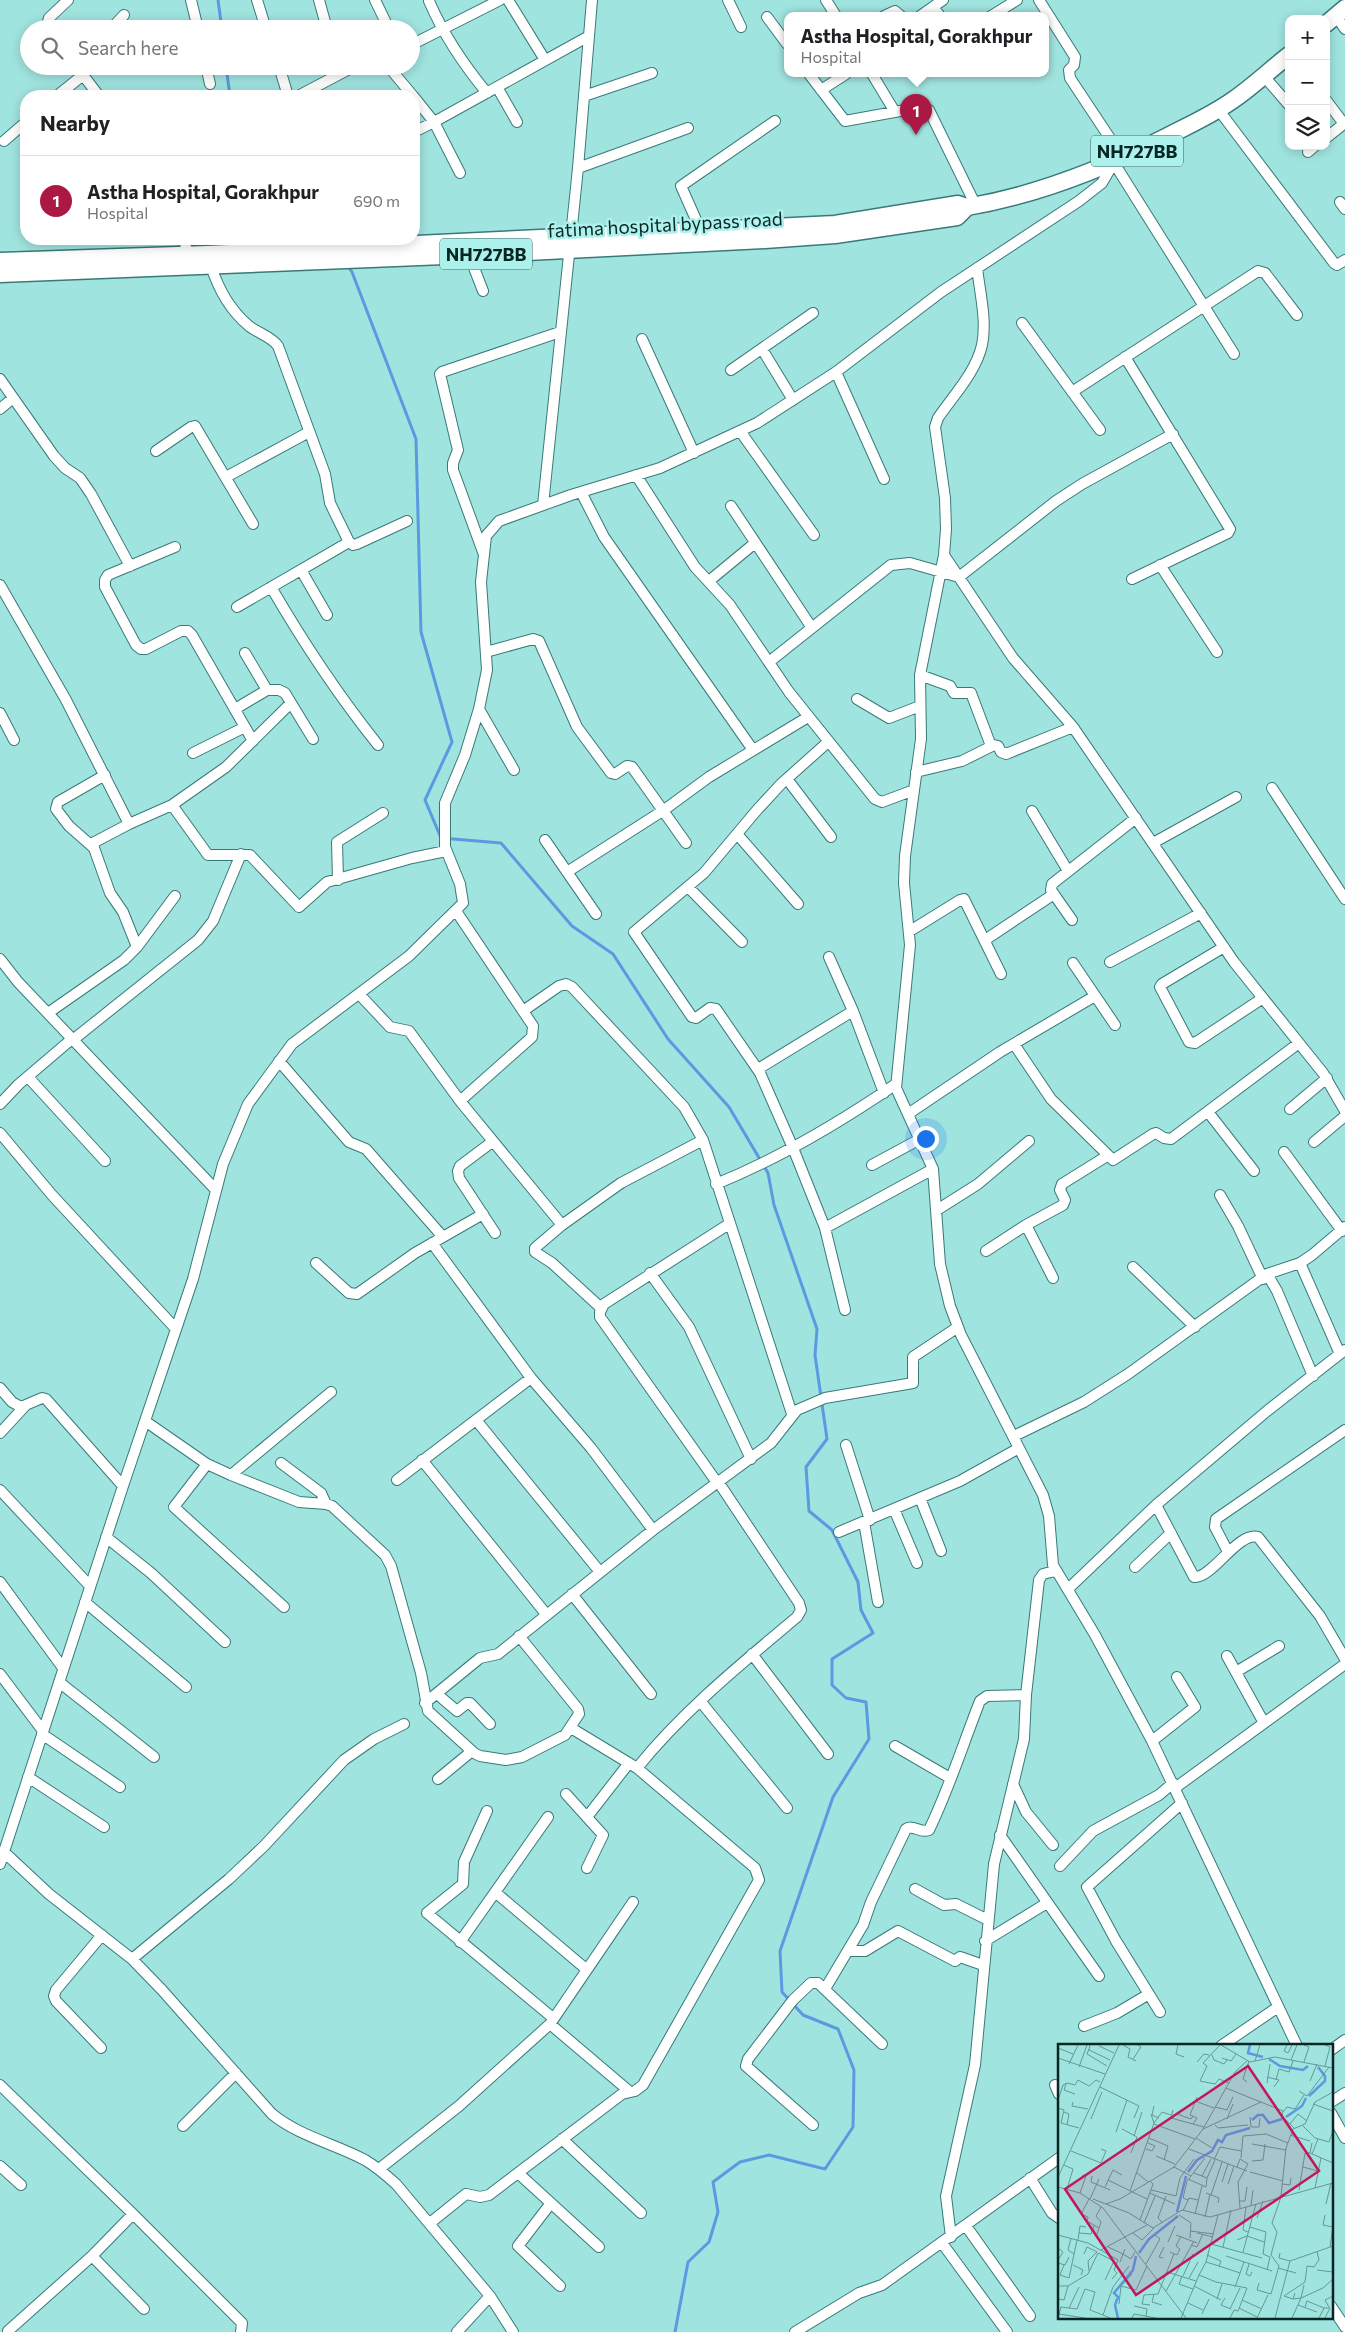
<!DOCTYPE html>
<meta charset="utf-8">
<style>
:root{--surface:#fff;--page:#f6f6f6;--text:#202124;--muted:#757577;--line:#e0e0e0;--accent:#ac1844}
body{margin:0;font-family:Commissioner,sans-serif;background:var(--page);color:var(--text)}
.controls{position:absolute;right:15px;top:15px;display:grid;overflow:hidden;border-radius:10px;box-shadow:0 2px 12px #0003}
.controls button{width:45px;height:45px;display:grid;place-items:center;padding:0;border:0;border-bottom:1px solid var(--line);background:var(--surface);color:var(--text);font:25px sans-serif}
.you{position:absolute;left:925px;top:1138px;width:18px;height:18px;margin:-12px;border:4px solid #fff;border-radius:50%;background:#1a73e8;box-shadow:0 0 0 8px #1a73e833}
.badge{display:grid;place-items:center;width:32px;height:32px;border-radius:50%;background:var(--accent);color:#fff;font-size:16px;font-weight:700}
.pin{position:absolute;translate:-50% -41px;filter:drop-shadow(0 1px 2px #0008)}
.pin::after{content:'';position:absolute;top:26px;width:18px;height:15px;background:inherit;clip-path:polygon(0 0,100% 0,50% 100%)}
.popup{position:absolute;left:784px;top:12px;width:265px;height:65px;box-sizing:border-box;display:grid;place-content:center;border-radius:10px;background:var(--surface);filter:drop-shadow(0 1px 4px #0005);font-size:16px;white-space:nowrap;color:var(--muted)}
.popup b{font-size:19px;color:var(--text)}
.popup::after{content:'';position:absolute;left:50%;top:100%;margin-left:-10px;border:10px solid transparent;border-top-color:var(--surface)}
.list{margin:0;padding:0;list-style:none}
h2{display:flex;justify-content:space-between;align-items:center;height:65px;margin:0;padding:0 20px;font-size:21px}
h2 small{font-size:16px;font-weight:400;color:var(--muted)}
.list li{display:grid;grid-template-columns:32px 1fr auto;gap:15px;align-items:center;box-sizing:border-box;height:90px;padding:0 20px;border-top:1px solid var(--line)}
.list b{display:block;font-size:19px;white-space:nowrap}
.list p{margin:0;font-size:16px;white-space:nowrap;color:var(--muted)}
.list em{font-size:16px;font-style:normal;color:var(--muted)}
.icon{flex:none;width:28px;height:28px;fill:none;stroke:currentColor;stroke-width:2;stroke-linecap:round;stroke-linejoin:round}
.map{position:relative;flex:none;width:1345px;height:2332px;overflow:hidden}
.search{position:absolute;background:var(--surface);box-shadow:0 2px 12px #0003;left:20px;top:20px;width:400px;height:55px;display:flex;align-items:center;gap:12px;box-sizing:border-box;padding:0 18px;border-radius:28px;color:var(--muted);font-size:19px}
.panel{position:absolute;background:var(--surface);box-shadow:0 2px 12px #0003;left:20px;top:90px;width:400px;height:155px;border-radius:20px}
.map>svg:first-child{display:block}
</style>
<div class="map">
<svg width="1345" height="2332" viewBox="0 0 1345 2332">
<rect width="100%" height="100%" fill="#a0e4e0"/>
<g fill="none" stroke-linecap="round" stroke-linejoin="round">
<path stroke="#5a9ae0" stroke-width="3" d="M218,0L222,29
M226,66L230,96
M347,265L352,272L416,439L421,632L452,742L425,800L441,838L501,843L572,926L613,954L668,1039L729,1107L768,1173L774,1205L817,1329L815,1355L827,1439L806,1467L809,1511L832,1530L858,1582L861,1610L873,1633L832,1659V1685L846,1698L866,1702L869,1739L833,1797L780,1951L782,1992L803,2015L838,2029L854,2070L853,2127L825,2169L769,2155L740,2162L713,2182L718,2212L709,2242L688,2262L675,2332"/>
<defs>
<path id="minor" d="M191,0L198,29
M257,0L266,29
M319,0L327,29
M375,0L389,29
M508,0L545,60
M728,0L741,27
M826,0L836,16
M1039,0L1075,57L1074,65L1069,70L1070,78L1123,158
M429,1C444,36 463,64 487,93
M933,7L940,16
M884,16L895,11L901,16
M920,16L943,0
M991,16L1017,0
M1336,16L1345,29
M767,17L787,44
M49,29L47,25L49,18L68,0
M111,29L124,15
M411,45L500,0
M76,66L99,96
M206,66L210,84
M279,66L288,96
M388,66L413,96
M809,74L845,121L922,107L929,110L976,206
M872,74L895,112
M1263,75L1289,105
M497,87L517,122
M821,90L846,74
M57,96L83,75
M298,96L355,66
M584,96L652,73
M414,97L434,122L589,36
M1326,100L1344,124
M1218,109L1334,263L1337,265L1345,260
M414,132L434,122L460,173
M1326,138L1345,123
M4,141L26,122
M1308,152L1315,146
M1114,163L1234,354
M578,168L688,128
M1340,202L1345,209
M701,231L681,186L775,121
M184,239L189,260
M469,255L483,291
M211,266C218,288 231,311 249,326C258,333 272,337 278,346L325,474L330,503L349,542L353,545L357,544L407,521
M977,268C980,293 987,321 982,345C976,372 953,396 938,418L935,427L945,498L946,529L944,555L920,675L921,739L905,856L904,883L910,945L896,1088L933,1169L940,1264L950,1306L961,1335L1043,1495L1049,1516L1053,1565L1095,1635L1152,1741L1297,2046
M1022,323L1100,430
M642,339L694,453
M762,349L793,400
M1125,357L1230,529L1228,533L1132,579
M731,370L813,313
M836,372L884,479
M0,379L54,456L65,468L80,478L91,494L130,566
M1072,392L1258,271L1265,273L1297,315
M0,409L13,398
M740,431L814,535
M156,451L191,427L195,426L253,524
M636,475L695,567L730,605L789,692L875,799L882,802L914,790
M226,477L309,432
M581,492L604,537L753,750
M543,505L578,168L592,0
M731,506L812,628
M175,547L108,575L105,580V587L136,645L141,649H146L181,631H188L192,635L253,741
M483,552L453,470V463L458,450L440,374L442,372L560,332
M944,555L1013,658L1073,727L1234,962L1323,1073L1345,1111
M1160,565L1217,652
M301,570L327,615
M709,581L755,543
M0,585L66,700L129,824
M271,587C303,642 338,695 378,745
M237,607L349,542
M486,652L533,639L539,641L577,727L611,773L615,774L627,766L632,767L686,843
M245,653L267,690H279L285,693L313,739
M769,662L891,565L910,563L959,577L1056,501L1082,484L1173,434
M920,675L950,686L954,693H971L991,746
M857,699L889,718L920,706
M235,709L267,690
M479,709L514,770
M0,713L14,740
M828,742L781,784L757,810L704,873L634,932L692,1017L696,1018L710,1008L716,1009L760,1073L793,1148L825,1228L845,1310
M193,753L245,727
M916,772L962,761L994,745L998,746L1001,752L1006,754L1073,727
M105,775L58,802L56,809L69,826L94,848L110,893L123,912L137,947
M787,779L831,837
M1272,788L1345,899
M172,805L208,855H250L299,907L327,882L412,858L446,851
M1032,811L1068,871
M737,834L798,904
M545,840L596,914
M1153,843L1236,797
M91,844L129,824L172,805L226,767L291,703
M567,872L664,810L709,777L808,717
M338,880L337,842L383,813
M688,887L742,942
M456,911L533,1026L532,1037L460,1101
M1072,920L1051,890L1052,884L1136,818
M910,931L960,900L964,899L1001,974
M985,940L1054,894
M1224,947L1162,984L1160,987L1189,1042L1195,1043L1263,998
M829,957L853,1011L884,1093
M0,959L18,982L216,1190
M1110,962L1201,913
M1073,963L1115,1025
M359,994L390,1027L409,1031L460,1101L562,1225
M523,1011L559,986L566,984L572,987L684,1107L703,1140L792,1414
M48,1013L124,960L137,947L175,896
M74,1039L198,940L213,921L241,854
M1014,1044L1051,1099L1113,1160L1153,1134L1156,1133L1164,1138L1171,1139L1299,1043
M279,1061L349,1142L366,1149L443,1237
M758,1069L853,1011
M28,1077L105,1161
M0,1104L19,1084L73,1038
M1290,1109L1327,1078
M1208,1112L1254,1171
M908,1114L1000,1052L1095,996
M0,1133L52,1195L176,1329
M492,1142L460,1166L458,1171L459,1178L495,1233
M1314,1142L1345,1116
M1284,1152L1342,1231
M872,1165L920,1139
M716,1184C780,1158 839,1123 896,1084
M1220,1195L1238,1226L1263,1279
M937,1210L978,1184L1029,1141
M1026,1225L1053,1278
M825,1228L933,1169
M432,1243L531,1378L591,1448L653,1530
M986,1251L1026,1225L1063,1205L1065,1200L1060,1190L1062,1184L1107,1156
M316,1263L349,1293L357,1294L415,1253L483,1214
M1300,1263L1340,1354
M1133,1267L1195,1327
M650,1273L689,1327L751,1459
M1267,1274L1277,1291L1313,1376
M601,1308L552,1263L535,1252V1248L562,1225L621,1183L703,1140
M0,1388L12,1402L21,1407L42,1398L46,1399L123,1486
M476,1420L600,1572
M145,1421L207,1464L231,1475L299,1502L326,1504L332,1506L385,1555L391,1566L421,1673L428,1711L474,1753L480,1756L506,1760L522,1757L565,1735L579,1714L578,1709L519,1636
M0,1433L25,1406
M1014,1436L1084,1402L1128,1374L1267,1274L1300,1263L1312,1255L1345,1227
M846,1445L870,1520
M422,1460L546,1614
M281,1463L321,1493L326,1504
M207,1464L174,1507L284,1607
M231,1475L331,1392
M397,1480L531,1378
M718,1484L600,1317V1312L604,1304L729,1224
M0,1490L90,1586
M920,1498L941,1551
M1156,1505L1194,1577C1212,1579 1238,1531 1258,1537L1320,1616L1345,1659
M894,1509L917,1563
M864,1522L878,1602
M839,1532L960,1481L1019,1448
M106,1537L151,1573L225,1642
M1228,1552L1215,1527L1216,1519L1345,1430
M1135,1567L1171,1533
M0,1582L63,1668
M1068,1589L1156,1505L1267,1411L1345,1350
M572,1594L651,1694
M85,1602L186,1687
M752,1654L828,1754
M1227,1656L1264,1723
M1236,1672L1279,1646
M0,1674L43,1731
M59,1682L154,1757
M437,1694L457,1711L467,1703H470L490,1724
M701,1702L787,1808
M425,1703L480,1658L498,1654L653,1530L771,1443L797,1410L825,1398L913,1383V1357L958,1327
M42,1734L120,1787
M1152,1741L1195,1707L1177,1677
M895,1746L950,1778
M637,1768C683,1711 741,1664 797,1617L801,1610L799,1603L719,1483
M28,1777L104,1827
M438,1779L472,1751
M1013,1784L1026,1812L1053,1845
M1175,1788L1345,1664
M566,1794L603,1835L587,1868
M487,1811L464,1862L463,1884L427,1913L553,2018
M587,1817L629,1763
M1000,1835L1099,1976
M4,1852L49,1894L132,1959L162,1990L272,2114C299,2136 335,2144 365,2160C377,2167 386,2175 396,2184L490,2296L513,2332
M0,1864L123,1486L193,1279L223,1164L248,1104L292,1044L409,956L463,903L460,884L445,847V803L465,755L479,709L487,670L481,582L486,536L499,521L571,495L660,468L757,423L836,372L941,292L1079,201L1102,183L1113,164
M1060,1866L1093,1831L1159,1795L1173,1783
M915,1889L944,1905L956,1904L988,1920
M495,1892L586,1969
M985,1941L1047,1903
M460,1942L548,1817
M848,1951H865L898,1931L955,1961L960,1957L983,1965
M132,1959L229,1879L264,1846L344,1760L374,1739L404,1724
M825,1989L863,1925L871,1902L906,1829C913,1824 921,1834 929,1830C949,1789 963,1744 980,1701L987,1696L1026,1695
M1160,2012L1116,1941L1087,1887L1182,1803
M550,2024L629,2091
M1084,2026L1117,2013L1149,1994
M1221,2046L1278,2007
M101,2048L56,2001L54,1996L56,1990L102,1935
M1331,2050L1345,2040
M0,2085L133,2214L242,2323L241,2332
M1055,2085L1059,2094
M1331,2102L1345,2093
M1331,2113L1345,2138
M813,2125L746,2066L748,2059L793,2000L811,1983H818L882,2044
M183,2126L236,2073
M562,2139L641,2213
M0,2166L21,2185
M379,2169L459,2106L550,2024L633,1902
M518,2173L599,2247
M1030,2178L1052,2213L1059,2218
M551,2203L518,2246L560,2286
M430,2223L466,2194L480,2197L489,2195L622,2094L635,2091L643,2085L759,1880L755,1868L637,1768L571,1728
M966,2226L1030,2316
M951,2237L946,2196L975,2065L994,1864L1024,1739L1026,1695L1039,1580L1043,1574L1055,1571
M942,2243L1007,2332
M92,2256L144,2309
M1331,2306L1345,2327
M8,2331L92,2256L133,2214
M457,2332L490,2296
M795,2332L859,2293L882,2285L1059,2158"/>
<path id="trunk" d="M1326,24L1345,8
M0,261L207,254L835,224L958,204L967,207C1038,195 1103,169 1166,137C1189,125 1212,115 1233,100C1252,87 1270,70 1289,55
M0,274L469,255L765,240L835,235L957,217L967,207"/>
</defs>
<use href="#minor" stroke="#387a78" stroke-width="12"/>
<use href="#trunk" stroke="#387a78" stroke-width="19"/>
<use href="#minor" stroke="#fff" stroke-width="10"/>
<use href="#trunk" stroke="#fff" stroke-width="16"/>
</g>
<g text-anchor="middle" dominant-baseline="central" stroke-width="5" stroke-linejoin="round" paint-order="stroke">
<g fill="#adf1ed" stroke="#3a6361" stroke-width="1">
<rect x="1091" y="135.5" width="92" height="31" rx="4"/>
<rect x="440" y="238.5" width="92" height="31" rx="4"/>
</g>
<g font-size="18" font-weight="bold" fill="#092625">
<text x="1137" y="151">NH727BB</text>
<text x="486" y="254">NH727BB</text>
</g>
<g font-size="19" fill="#092625" stroke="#adf1ed">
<text transform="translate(665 224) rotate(-3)">fatima hospital bypass road</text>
</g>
</g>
<g transform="translate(1058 2044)">
<rect width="275" height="275" fill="#a0e4e0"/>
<path fill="none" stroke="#5a9ae0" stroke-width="2.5" d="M192,1L190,9L205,13M211,15L222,22L245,26L250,22M251,52L267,37V32L260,23M228,73L244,62L248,54M194,76L200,71H205L211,79L224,75M130,128L139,116L154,107L160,96L164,98L168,91L192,84M119,168L128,132M81,209L91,195L120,172M60,274L57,261L60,253L56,249L75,226L78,212"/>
<path fill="none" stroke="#649895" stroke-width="1" d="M32,1L31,6L52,16M65,1L72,5L70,13L78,17M120,1L118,10L126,13M162,1L145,19L149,22L142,37L157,40L161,35L171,39M163,1L192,18L217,13L275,24M229,1L226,7L230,9L234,1M41,2L56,9M0,4L15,10M31,5L29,10L49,22M154,11L156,16L166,20L169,16M0,14L47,30M164,14L173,17L178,10M75,15L83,3L80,1M233,16L239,1M197,17L202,1M139,18L146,10L151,11M246,18L251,3L246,1M11,20L20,1M267,22L272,3L267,1M21,23L29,1M209,33L221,36L216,43M218,36L221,25L231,28L235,17M252,37L259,20M189,38L185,35L191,17M209,39L212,20M8,40L6,46L17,50M42,43L81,62L76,74M168,44L225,67L224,72L236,84M241,47L249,52L271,23M0,56L5,41L9,39L17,41L20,36L31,42L38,36L42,38M137,57L156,64M15,58L14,62L30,65M255,60L275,67M96,62L94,71L101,74M157,63L169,66L175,53M0,64L6,66L3,79L21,84M115,66L113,74L146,83M6,68L11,70L9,81M225,68L229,63L237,65L246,51M93,70L96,79L104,68L113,71M119,70L133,75L135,72M192,73L193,83H201L202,74M33,75L44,48M169,75L175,60M96,80L137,95M135,80L139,74L132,71L139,53M232,80L240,70L249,77M157,81L160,84L190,81M245,82L257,94L271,98L275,87M64,85L79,93L73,109M145,85L203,58M58,88L69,56M232,91L252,97M76,92L84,68M91,94L110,102L106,116M138,94L154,104M254,99L252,109L275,119M194,100L228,106M88,105L94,107L97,102L90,99M131,105L189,127M13,107L43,119L48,107L43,105M254,110L260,95M98,112L117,120M183,114L185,92L208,90L230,99M156,116L162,103L183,107M194,117L205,116L207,100M6,121L15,125L9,145M116,123L133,132M179,123L182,115L190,120L180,138L182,164M245,123L260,127M78,128L90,138M192,128L225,137M136,129L149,134L157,116M34,132L33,138L52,146M144,132L153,115M0,133L61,1M130,135L148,143L149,134M50,136L89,155M164,138L170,120M170,140L176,122M224,140L232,141L233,134M0,143L22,149L45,164L128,274M47,143L55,126L64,131M257,144L263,114M93,146L118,152L122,134L136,115M241,146L247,109H252M72,147L96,79M22,149L28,132L25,131L23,135M92,149L117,160M148,149L161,154L160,159M153,151L164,118M223,152L228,104L235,85L247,80L257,58L275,48M32,155L41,135M35,155L71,169L95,184L124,166L152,173L275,139M130,156L125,154L129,137L147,114M182,157H187L189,143M48,160L62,155L116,123L145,85L177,28L189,17M268,160L273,139M193,161L195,146M188,163L185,186L190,188M125,167L131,154L140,156M137,170L144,142M121,171L133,179L132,194M267,171L265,181L275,183M147,173L152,150M199,174L205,157M27,176L41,184M82,176L95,140L92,137M29,177L30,173L23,170L31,155M104,178L100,174L108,152M86,179L97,152M192,183L208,188L205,210L212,213L209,226M132,187L156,190M21,189L33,190L36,182M75,189L84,196L96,184M139,189L155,193M39,190L43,178L38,172L43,163M0,191L30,199L60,216L56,226L59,229L54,235M118,191L139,199M13,194L10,206L16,210M20,196L22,182L28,183M179,196L189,192L206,198M110,198L117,182M153,200L204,214M133,201L139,203L145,190M50,203L65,210L62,218M165,203L173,166M272,203L275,182M0,204L5,208L0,216M67,205L65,210L73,215L77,208M43,206L89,181M112,208L119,211L122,205L118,202L123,192M185,208L198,160M275,208V228M222,209L221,214L232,217L275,202M26,210L29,203L39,208M168,212L214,227M105,214L101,213L106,203M148,218L161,222L163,217L149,211M0,219L7,221L11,213M88,220L102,195L97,191M191,220L188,230L192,232L194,228M6,221L2,231L11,234L19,196M15,221L25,226L23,231M161,222L182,229M220,224L238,229M259,226L275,228M31,227L30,217L39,208M109,228L138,237M141,231L148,218L160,171M124,232L121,240L135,245M125,232L135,210M131,234L140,218M201,239L199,246L213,250L221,222L213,211L219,188L214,179L223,153M0,242H10L30,230L40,209L56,217L47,236M63,242L78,246L89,222M136,242L163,256M177,243L186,218M108,247L136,197M96,250L94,258L104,261M226,252L247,238L249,222L256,223L261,216L259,208M226,252L235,255L237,249M167,254L163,261L173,265M0,255L6,256L10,242M159,255L164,240M235,255L243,254L246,241M184,256L204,265M130,259L145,266M61,260L63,242L74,230M92,261L84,260L86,251L100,250L116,210M240,261L259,268M76,262L89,265L88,272M247,263L249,257L266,264L261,274M271,263L267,256L275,252M11,264L21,243M181,264L199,273M266,264H272L267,274M172,265L182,244M1,270L27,274M144,270L151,255M0,274L3,263L19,265L27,245L37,248L32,266L45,271M52,274L45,271L55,243L71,222M74,274L76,270L98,274M123,274L141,231L158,238L189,244L180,267L176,266L172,274M199,274L210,251M217,274L232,217M234,274L243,254L265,244L275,235"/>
<path fill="#c2185b" fill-opacity="0.15" stroke="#c2185b" stroke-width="2.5" d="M190,22L261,127L78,251L7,145Z"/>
<rect width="275" height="275" fill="none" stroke="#092625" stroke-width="2.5"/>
</g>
</svg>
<div class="controls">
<button>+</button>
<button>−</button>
<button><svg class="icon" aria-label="layers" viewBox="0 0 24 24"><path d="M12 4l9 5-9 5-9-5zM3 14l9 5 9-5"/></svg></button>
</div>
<div class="you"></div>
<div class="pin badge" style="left:916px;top:135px">1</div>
<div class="popup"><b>Astha Hospital, Gorakhpur</b>Hospital</div>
<div class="search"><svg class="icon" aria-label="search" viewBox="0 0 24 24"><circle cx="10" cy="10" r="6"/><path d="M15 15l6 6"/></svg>Search here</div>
<section class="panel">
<h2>Nearby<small></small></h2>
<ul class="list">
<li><span class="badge">1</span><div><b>Astha Hospital, Gorakhpur</b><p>Hospital</p></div><em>690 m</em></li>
</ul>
</section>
</div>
